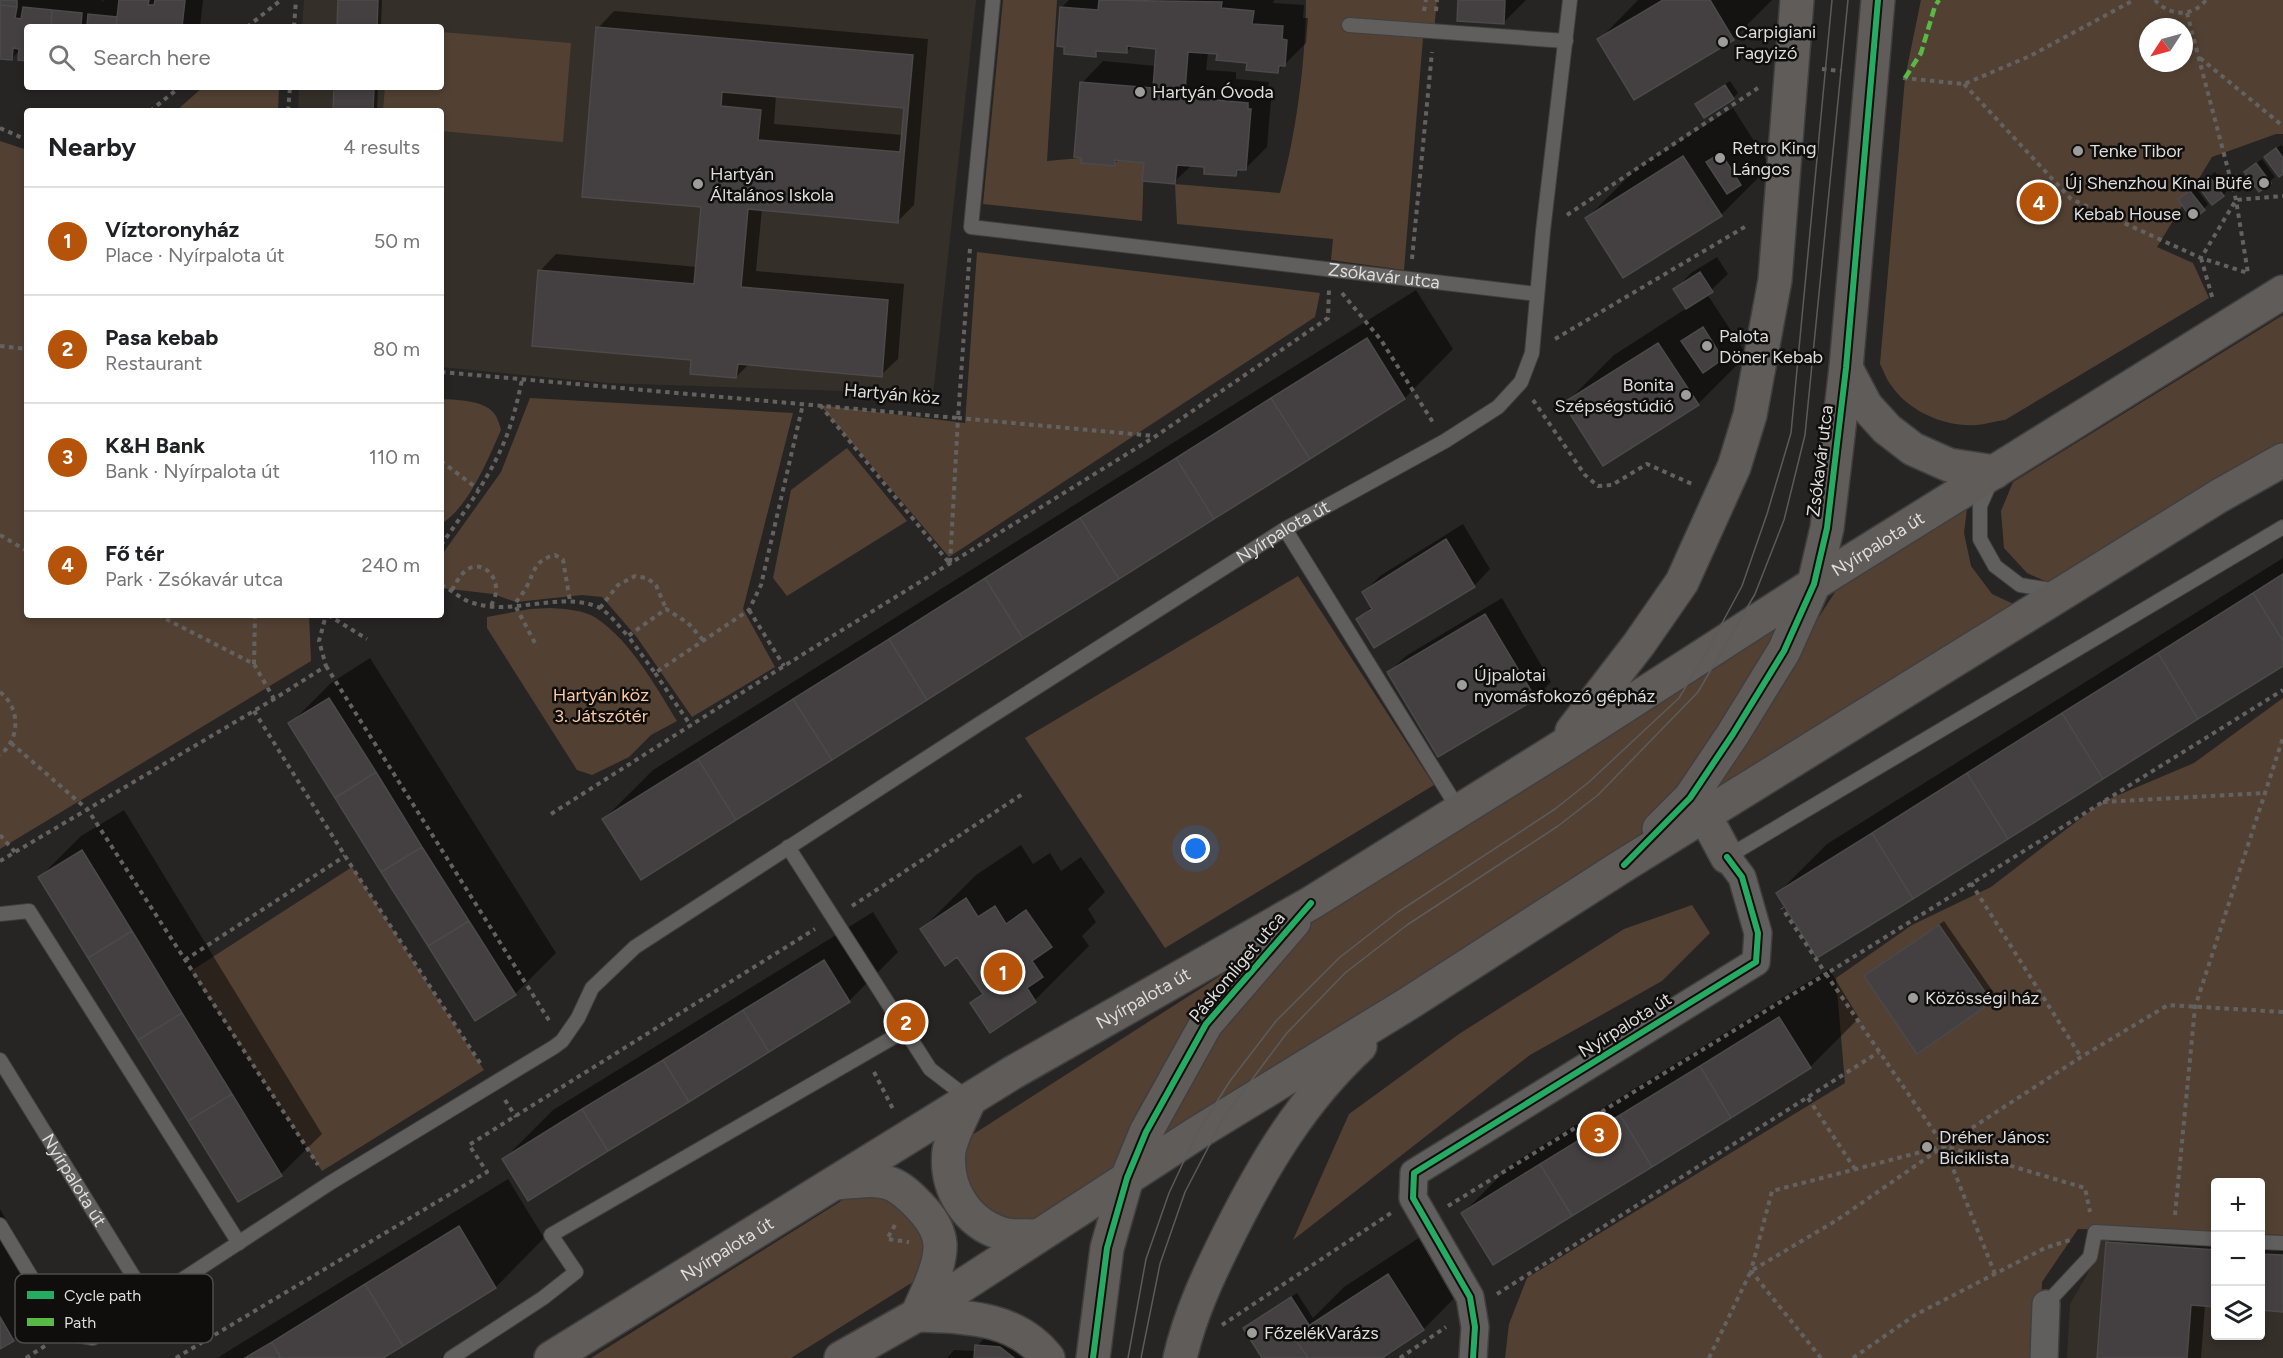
<!DOCTYPE html>
<meta charset="utf-8">
<style>
:root{--surface:#fff;--page:#f2f2f2;--text:#202124;--muted:#757577;--line:#e0e0e0;--accent:#b45309}
body{margin:0;font-family:Figtree,sans-serif;background:var(--page);color:var(--text)}
.controls{position:absolute;right:18px;bottom:18px;display:grid;overflow:hidden;border-radius:6px;box-shadow:0 3px 9px #0003}
.controls button{width:54px;height:54px;display:grid;place-items:center;padding:0;border:0;border-bottom:2px solid var(--line);background:var(--surface);color:var(--text);font:30px sans-serif}
.compass{position:absolute;left:2139px;top:18px;width:54px;height:54px;border-radius:50%;background:var(--surface);box-shadow:0 3px 9px #0003;rotate:234deg}
.you{position:absolute;left:1196px;top:849px;width:21px;height:21px;margin:-15px;border:4px solid #fff;border-radius:50%;background:#1a73e8;box-shadow:0 0 0 9px #1a73e833}
.badge{display:grid;place-items:center;width:39px;height:39px;border-radius:50%;background:var(--accent);color:#fff;font-size:20px;font-weight:700}
.pin{position:absolute;translate:-50% -50%;border:3px solid #fff;box-shadow:0 2px 6px #0006}
.list{margin:0;padding:0;list-style:none}
h2{display:flex;justify-content:space-between;align-items:center;height:78px;margin:0;padding:0 24px;font-size:26px}
h2 small{font-size:20px;font-weight:400;color:var(--muted)}
.list li{display:grid;grid-template-columns:39px 1fr auto;gap:18px;align-items:center;box-sizing:border-box;height:108px;padding:0 24px;border-top:2px solid var(--line)}
.list b{display:block;font-size:22px;white-space:nowrap}
.list p{margin:0;font-size:20px;white-space:nowrap;color:var(--muted)}
.list em{font-size:20px;font-style:normal;color:var(--muted)}
.icon{flex:none;width:33px;height:33px;fill:none;stroke:currentColor;stroke-width:2;stroke-linecap:round;stroke-linejoin:round}
.map{position:relative;flex:none;width:2283px;height:1358px;overflow:hidden}
.search{position:absolute;background:var(--surface);box-shadow:0 3px 9px #0003;left:24px;top:24px;width:420px;height:66px;display:flex;align-items:center;gap:15px;box-sizing:border-box;padding:0 21px;border-radius:6px;color:var(--muted);font-size:22px}
.panel{position:absolute;background:var(--surface);box-shadow:0 3px 9px #0003;left:24px;top:108px;width:420px;height:510px;border-radius:6px}
.map>svg:first-child{display:block}
</style>
<div class="map">
<svg width="2283" height="1358" viewBox="0 0 2283 1358">
<rect width="100%" height="100%" fill="#272523"/>
<path fill="#352f29" d="M304,0H976L933,394L608,383L441,367V111H298L299,87H441V27H302Z
M2100,1238L2215,1247L2216,1336H2260L2261,1250L2283,1252V1358H2067L2070,1304L2088,1273Z"/>
<path fill="#524133" fill-rule="evenodd" d="M1003,0H1057L1047,161L1081,158V163L1115,160L1144,163L1142,221L983,204Z
M1306,0H1437L1434,31L1361,25L1365,33L1423,38L1404,270L1331,260L1333,239L1177,224L1175,184L1280,193C1296,135 1306,60 1306,0Z
M1921,0H2283V134H2276L2212,157L2157,247L2193,263L2209,298L2005,420C1996,421 1986,424 1977,425C1945,427 1909,412 1891,385C1886,379 1884,371 1880,364L1905,78ZM2148,27H2184V63H2148Z
M441,32L571,43L563,142L441,131V111H383L385,87H441Z
M203,87H279L278,111H176Z
M0,141L27,150V615H309L311,661L0,849Z
M977,252L1320,293L1315,317L949,557L820,405L965,423Z
M2283,315V447L2056,586L2027,573L2004,548L2001,511L2013,482Z
M530,398L793,413L743,609L775,667L692,717L636,636L602,597L582,595L516,602L493,594L441,588V556L501,472Z
M441,399C458,400 487,400 496,416C498,420 500,426 501,430C488,459 469,507 441,524Z
M847,448L907,521L787,596L773,578L791,490Z
M1967,509L1964,533L1971,566L1992,594L2022,608L1691,815L1837,589Z
M1298,576L1434,785L1165,948L1025,738Z
M551,608C565,609 584,610 596,618C631,641 656,687 677,721L651,735L629,757L592,775L577,770L487,628V617L530,609Z
M1789,618L1644,845L1160,1144L1192,1076L1221,1025L1313,920Z
M2283,698V1235L2261,1234L2260,1182H2216L2215,1233L2078,1229L2042,1282L2039,1358H1505L1509,1324L1527,1278L1845,1083L1836,978L1912,925L1991,887L2102,802L2194,763Z
M352,867L484,1070L322,1171L191,971Z
M1692,905L1710,933L1662,981L1530,1055L1293,1240L1349,1114L1459,1034L1624,929Z
M1248,958L1191,1019L1140,1106L1119,1168L1020,1230L974,1212L955,1146Z
M883,1192L927,1228L921,1277L791,1358H591L846,1198Z"/>
<path fill="#0007" fill-rule="evenodd" d="M0,0H102V2L104,0H203L200,27H27V60L20,50L11,59L0,58Z
M340,0H382L381,27H339Z
M1069,0H1274L1273,3L1304,5L1303,18H1308L1306,43L1278,71L1218,52H1208L1206,70L1236,72V79L1269,82L1268,88H1272L1267,147L1245,169H1241L1235,175L1206,166L1192,165L1174,182L1145,161L1120,159L1114,164L1082,83L1103,61L1156,66L1158,47L1133,45L1126,52L1101,50L1095,55L1061,8Z
M1460,0H1526L1503,23Z
M1638,0H1772L1733,39L1599,40Z
M614,11L928,39L914,205L898,221L762,209L756,271L904,284L898,359L881,375L749,364L736,377L693,358L540,271L556,254L697,267L702,206L598,28ZM776,95L905,106L903,135L774,124Z
M1730,81L1738,93L1733,98L1696,104Z
M336,87H378L377,111H335Z
M1733,108L1770,166L1721,215L1587,218L1636,169Z
M2281,145L2283,147V172L2271,152Z
M2262,159L2275,177L2259,189L2251,167Z
M2215,172L2228,190L2223,195L2204,181Z
M2195,187L2208,204L2204,209L2185,195Z
M1717,257L1728,274L1707,294L1747,355L1698,404H1565L1614,355L1687,308L1675,290L1691,273Z
M1416,290L1453,349L1405,398L641,878L604,819L653,770Z
M1463,524L1490,569L1474,586L1358,620L1372,606L1364,592L1380,576Z
M2283,558V664L1778,893L1827,844Z
M1502,598L1551,682L1535,698L1389,672L1406,656Z
M370,658L556,953L515,994L290,724L331,683Z
M124,810L322,1134L281,1174L238,1200L40,877L81,836Z
M1021,845L1033,864L1050,853L1061,871L1081,857L1105,892L1088,909L1096,922L1082,936L1089,946L1035,1000L972,1003L983,992L958,955L922,929L976,875Z
M873,912L898,952L849,1001L504,1159L553,1110Z
M1944,921L1996,996L1991,1001L1871,972Z
M1829,969L1859,1018L1810,1067L1463,1213L1512,1164Z
M508,1179L544,1238L496,1287L380,1358H217Z
M0,1209L54,1299L13,1339L0,1347Z
M1437,1226L1472,1280L1424,1329L1379,1358H1264L1245,1328L1297,1293L1313,1318L1344,1287Z
M2124,1226L2216,1233V1306L2205,1305L2201,1358H2099L2107,1243Z
M2260,1237L2283,1238V1311L2260,1309Z
M993,1329L1033,1358H947L954,1350L976,1351L977,1346Z"/>
<path fill="#444042" stroke="#4b4949" stroke-width="1.5" fill-rule="evenodd" d="M0,0H17V7L0,5Z
M119,0H149L148,5H154L155,0H185L182,27H116Z
M338,0H378L377,27H337Z
M1099,0L1222,2L1221,8L1254,11L1252,24L1283,26L1282,39L1287,40L1285,66H1279L1278,73L1246,70L1247,63L1216,60L1217,54L1188,52L1185,91L1215,93V100L1248,103V109H1251L1246,170H1237L1236,176L1204,174V167L1177,165L1175,184L1142,181L1144,163L1115,160V166L1081,163V158L1074,157L1080,82L1153,88L1156,49L1127,46V53L1096,51V57L1064,54V47L1057,46L1060,7L1098,10Z
M1458,0H1505L1504,24L1457,21Z
M1663,0H1710L1734,40L1634,100L1597,39Z
M0,5L17,7L15,18L21,19L23,7L52,10L51,27H27V61L18,60L19,49L13,48L12,60L0,59Z
M52,10L82,13L81,25H87L88,14L117,17L116,27H51Z
M596,27L913,55L898,223L748,209L741,287L888,300L882,377L738,364L736,378L690,374L691,360L532,346L538,270L694,284L701,207L582,197ZM722,92L904,108L900,152L758,140L761,110L721,106Z
M1725,85L1734,99L1704,118L1695,104Z
M334,87H374L373,111H333Z
M2276,148L2283,158V174L2279,177L2264,157Z
M1721,153L1741,185L1727,194L1706,162Z
M1683,156L1722,216L1623,278L1585,218Z
M2256,163L2271,183L2259,192L2244,172Z
M2209,176L2224,196L2212,205L2197,185Z
M2190,191L2205,210L2192,220L2178,199Z
M1700,272L1713,292L1686,309L1673,289Z
M1703,327L1723,359L1703,373L1681,341Z
M1367,338L1405,399L1310,459L1271,398Z
M1658,343L1699,405L1603,466L1563,403Z
M1271,398L1310,459L1214,519L1176,458Z
M1176,458L1214,519L1119,579L1080,518Z
M1080,518L1119,579L1023,639L985,578Z
M1446,539L1475,587L1374,648L1356,619L1372,609L1362,592Z
M2283,574V641L2253,593Z
M985,578L1023,639L927,700L889,639Z
M2253,593L2283,641V666L2198,719L2158,653Z
M1485,614L1536,699L1438,757L1387,672Z
M889,639L927,700L832,760L793,699Z
M2158,653L2198,719L2103,779L2062,713Z
M329,698L376,772L335,798L288,723Z
M793,699L832,760L736,820L698,759Z
M2062,713L2103,779L2008,839L1967,773Z
M698,759L736,820L641,880L602,819Z
M376,772L422,847L381,872L335,798Z
M1967,773L2008,839L1913,899L1872,833Z
M1872,833L1913,899L1817,958L1776,893Z
M422,847L469,921L428,946L381,872Z
M82,850L132,931L88,958L38,877Z
M966,898L978,917L995,906L1006,924L1026,910L1052,947L1032,961L1043,977L1027,988L1036,1002L990,1033L970,1003L983,994L957,957L945,966L920,929Z
M469,921L516,995L475,1021L428,946Z
M1939,925L1992,1002L1917,1054L1864,976Z
M132,931L182,1013L138,1040L88,958Z
M824,960L850,1002L769,1052L743,1010Z
M743,1010L769,1052L689,1102L663,1060Z
M182,1013L232,1094L188,1121L138,1040Z
M1779,1017L1811,1068L1731,1118L1700,1066Z
M663,1060L689,1102L608,1151L582,1109Z
M1700,1066L1731,1118L1652,1167L1620,1115Z
M232,1094L282,1176L238,1202L188,1121Z
M582,1109L608,1151L528,1201L502,1159Z
M1620,1115L1652,1167L1572,1216L1540,1164Z
M1540,1164L1572,1216L1493,1265L1461,1213Z
M459,1226L496,1288L403,1346L365,1284Z
M2106,1242L2216,1250V1307L2191,1305L2187,1358H2097Z
M2260,1254L2283,1255V1312L2260,1310Z
M1388,1274L1424,1330L1382,1358H1308L1293,1336Z
M365,1284L403,1346L383,1358H281L272,1342Z
M1291,1297L1309,1325L1293,1336L1308,1358H1262L1243,1328Z
M0,1317L14,1341L0,1349Z
M272,1342L281,1358H245Z
M975,1345L1000,1347L1014,1358H974Z"/>
<g fill="none" stroke-linecap="round" stroke-linejoin="round">
<defs>
<g id="lane">
<path id="s1" d="M993,0L971,227L1537,294"/>
<path d="M1349,25L1566,41"/>
<path d="M1990,483L1980,506V539L1995,566L2020,585L2057,591"/>
<path d="M1285,529L1459,810"/>
<path d="M788,847L930,1069L969,1099"/>
<path d="M1727,857L2283,527"/>
<path d="M0,914L29,911L239,1243"/>
<path id="s2" d="M0,1060L148,1300"/>
<path id="s3" d="M0,1225L65,1333L93,1338L330,1183L554,1047L562,1041L578,1018L592,988L635,947L979,724L1285,529L1445,441L1498,407L1521,382L1532,353L1543,231L1570,0"/>
<path d="M2260,1242L2283,1243"/>
<path d="M2046,1304L2090,1257L2095,1232L2216,1239"/>
<path d="M451,1358L543,1298L576,1272L551,1235L906,1030"/>
</g>
<path id="street" d="M1473,1358L1475,1327L1470,1297L1413,1198L1414,1173L1756,962L1758,933L1742,877L1727,857
M2044,1358L2046,1304"/>
<g id="secondary">
<path d="M1846,368L1866,406L1887,429L1913,449L1949,465L1995,472"/>
<path d="M1572,731L1639,644L1682,582L1734,467L1750,415L1775,280L1797,0"/>
<path d="M1705,816L1727,857"/>
<path d="M1659,829L1690,798L1733,734L1784,651L1814,584L1827,528L1846,368L1878,0"/>
<path d="M970,1099C963,1115 952,1134 949,1151C945,1188 966,1223 1003,1234C1013,1237 1025,1235 1035,1236"/>
<path d="M837,1183C882,1179 892,1175 924,1211C932,1220 939,1231 940,1244C941,1266 926,1295 917,1315"/>
<path d="M917,1315C965,1317 1015,1316 1048,1358"/>
<path id="s4" d="M551,1358L1012,1073L1311,903L1558,749L1814,584L2283,292"/>
<path d="M841,1358L917,1315L1197,1133L1406,1005L1624,865L2219,496L2283,460"/>
<path d="M1093,1358L1107,1248L1127,1178L1146,1132L1206,1024L1294,922"/>
<path d="M1180,1358C1190,1314 1209,1274 1229,1234C1264,1164 1302,1100 1360,1046"/>
</g>
</defs>
<use href="#lane" stroke="#413f3e" stroke-width="16"/>
<use href="#street" stroke="#413f3e" stroke-width="30"/>
<use href="#secondary" stroke="#413f3e" stroke-width="36"/>
<path stroke="#646261" stroke-width="4" stroke-dasharray="4.5 4.5" stroke-linecap="butt" d="M2155,0C2169,16 2192,18 2206,0
M1424,11L1426,0
M1436,11L1437,0
M2187,13L2236,200L2248,273L2201,258
M247,27L281,0
M294,27L296,0
M2200,58L2283,126
M1822,69L1841,71
M1903,78L1964,84L2030,56L2134,0
M1964,84L2071,199L2201,258L2236,200L2283,196
M150,111L180,87
M288,111L290,87
M0,128L27,140
M1567,215L1758,88
M2201,258L2213,300
M1412,259L1432,52
M1342,293L1381,340L1434,424
M1555,339L1748,225
M0,346L27,349
M441,372L958,418L970,248
M1533,400L1585,475L1598,486L1612,485L1647,464L1692,484
M820,405L950,564L958,418L1155,436
M441,461L478,489
M0,535L27,551
M441,545C463,514 487,481 502,447C512,425 517,403 522,380
M441,585C452,590 462,600 473,603C514,616 558,591 598,607C609,612 620,628 628,636
M452,590C456,583 462,571 470,568C483,562 496,575 496,588C497,594 493,601 491,606
M516,602C520,597 524,592 527,586C535,570 535,560 555,555L563,560L570,601
M516,607L537,647
M600,608L618,585L635,576L647,578L656,585L666,609
M749,610L784,666
M158,615L254,664L274,699
M328,615L367,639
M703,640L688,623L666,609L628,636L655,673L749,610L761,585L803,404
M254,664L255,615
M326,666L550,1022
M655,673L691,726
M0,692C21,708 20,740 0,755
M254,711L352,867L482,1066
M11,743L88,810L318,1165
M2103,802L2265,793
M551,814L784,666L1156,436L1328,318L1329,289
M0,835L15,852
M0,861L274,699L326,666L319,641L326,615
M1971,883L2081,1057
M852,906L1024,793
M185,960L345,856
M874,1072L894,1111
M1808,1098L1855,1169
M505,1100L516,1117
M1448,1206L1826,974L1782,908
M2175,1215L2195,1007L2283,738
M895,1225L887,1239L909,1242
M1995,1274L1944,1146L1826,974L2283,690
M1497,1294L1879,1052
M1222,1325L1391,1213
M26,1358L48,1344
M176,1358L487,1172L469,1145L815,929
M1400,1358L1446,1327
M1709,1358L1751,1271L1837,1220L1944,1146L2081,1057L2168,1005L2283,1012
M1821,1358L1751,1271L1772,1191L1944,1146L2085,1188L2090,1212
M1853,1358L1915,1315L2045,1248L2073,1239"/>
<use href="#lane" stroke="#615f5e" stroke-width="14"/>
<use href="#street" stroke="#615f5e" stroke-width="27"/>
<use href="#secondary" stroke="#5f5c59" stroke-width="33"/>
<path stroke="#5d5b5a" stroke-width="1.5" d="M1128,1358L1146,1259L1169,1193L1197,1133L1230,1081L1276,1021L1339,958L1398,912L1555,809L1589,782L1679,698L1706,653L1742,586L1767,514L1791,433L1832,0
M1141,1358L1160,1264L1185,1192L1224,1117L1286,1034L1345,973L1407,925L1558,826L1598,795L1698,692L1755,594L1784,520L1805,435L1848,0"/>
<path stroke="#58b947" stroke-width="4.5" stroke-dasharray="9 4.5" stroke-linecap="butt" d="M1905,78L1921,53L1935,6L1939,0"/>
<defs>
<path id="cycleway" d="M1624,865L1690,798L1733,734L1784,651L1814,584L1827,528L1846,368L1878,0
M1093,1358L1107,1248L1127,1178L1146,1132L1206,1024L1311,903
M1473,1358L1475,1327L1470,1297L1413,1198L1414,1173L1756,962L1758,933L1742,877L1727,857"/>
</defs>
<use href="#cycleway" stroke="#0f0e0d" stroke-width="10"/>
<use href="#cycleway" stroke="#26ab63" stroke-width="6"/>
</g>
<g fill="#9f9d9b" stroke="#0f0e0d" stroke-width="2">
<circle cx="1723" cy="42" r="6"/>
<circle cx="1140" cy="92" r="6"/>
<circle cx="2078" cy="151" r="6"/>
<circle cx="1720" cy="158" r="6"/>
<circle cx="2264" cy="183" r="6"/>
<circle cx="698" cy="184" r="6"/>
<circle cx="2193" cy="214" r="6"/>
<circle cx="1707" cy="346" r="6"/>
<circle cx="1686" cy="395" r="6"/>
<circle cx="1462" cy="685" r="6"/>
<circle cx="1913" cy="998" r="6"/>
<circle cx="1927" cy="1147" r="6"/>
<circle cx="1252" cy="1333" r="6"/>
</g>
<g text-anchor="middle" dominant-baseline="central" stroke-width="5" stroke-linejoin="round" paint-order="stroke">
<g font-size="18" fill="#dfdddb" stroke="#0f0e0d" text-anchor="start">
<text x="1735" y="32">Carpigiani<tspan x="1735" dy="21">Fagyizó</tspan></text>
<text x="1152" y="92">Hartyán Óvoda</text>
<text x="1732" y="148">Retro King<tspan x="1732" dy="21">Lángos</tspan></text>
<text x="2090" y="151">Tenke Tibor</text>
<text x="710" y="174">Hartyán<tspan x="710" dy="21">Általános Iskola</tspan></text>
<text x="2252" y="183" text-anchor="end">Új Shenzhou Kínai Büfé</text>
<text x="2181" y="214" text-anchor="end">Kebab House</text>
<text x="1719" y="336">Palota<tspan x="1719" dy="21">Döner Kebab</tspan></text>
<text x="1674" y="385" text-anchor="end">Bonita<tspan x="1674" dy="21">Szépségstúdió</tspan></text>
<text x="1474" y="675">Újpalotai<tspan x="1474" dy="21">nyomásfokozó gépház</tspan></text>
<text x="1925" y="998">Közösségi ház</text>
<text x="1939" y="1137">Dréher János:<tspan x="1939" dy="21">Biciklista</tspan></text>
<text x="1264" y="1333">FőzelékVarázs</text>
</g>
<g font-size="18" fill="#dfdddb" stroke="#0f0e0d">
<text stroke="none"><textPath href="#s1" startOffset="644">Zsókavár utca</textPath></text>
<text transform="translate(892 394) rotate(5)">Hartyán köz</text>
<text transform="translate(1820 461) rotate(-83)">Zsókavár utca</text>
<text stroke="none"><textPath href="#s3" startOffset="1600">Nyírpalota út</textPath></text>
<text stroke="none"><textPath href="#s4" startOffset="1557">Nyírpalota út</textPath></text>
<text transform="translate(1237 967) rotate(-50)">Páskomliget utca</text>
<text stroke="none"><textPath href="#s4" startOffset="693">Nyírpalota út</textPath></text>
<text transform="translate(1625 1025) rotate(-32)">Nyírpalota út</text>
<text stroke="none"><textPath href="#s2" startOffset="141">Nyírpalota út</textPath></text>
<text stroke="none"><textPath href="#s4" startOffset="207">Nyírpalota út</textPath></text>
</g>
<g font-size="18" fill="#fbc9a5" stroke="#0f0e0d">
<text x="601" y="695">Hartyán köz<tspan x="601" dy="21">3. Játszótér</tspan></text>
</g>
</g>
<rect x="15" y="1274" width="198" height="69" rx="9" fill="#0f0e0d" stroke="#4d4c4b" stroke-width="1.5"/>
<rect x="27" y="1291" width="27" height="8" fill="#26ab63"/>
<rect x="27" y="1318" width="27" height="8" fill="#58b947"/>
<g font-size="16" fill="#dfdddb">
<text x="64" y="1301">Cycle path</text>
<text x="64" y="1328">Path</text>
</g>
</svg>
<div class="controls">
<button>+</button>
<button>−</button>
<button><svg class="icon" aria-label="layers" viewBox="0 0 24 24"><path d="M12 4l9 5-9 5-9-5zM3 14l9 5 9-5"/></svg></button>
</div>
<svg class="compass" viewBox="-18 -18 36 36"><path d="M0-13l5 13h-10z" fill="#e53935"/><path d="M0 13l5-13h-10z" fill="#757577"/></svg>
<div class="you"></div>
<div class="pin badge" style="left:1003px;top:972px">1</div>
<div class="pin badge" style="left:906px;top:1022px">2</div>
<div class="pin badge" style="left:1599px;top:1134px">3</div>
<div class="pin badge" style="left:2039px;top:202px">4</div>
<div class="search"><svg class="icon" aria-label="search" viewBox="0 0 24 24"><circle cx="10" cy="10" r="6"/><path d="M15 15l6 6"/></svg>Search here</div>
<section class="panel">
<h2>Nearby<small>4 results</small></h2>
<ul class="list">
<li><span class="badge">1</span><div><b>Víztoronyház</b><p>Place · Nyírpalota út</p></div><em>50 m</em></li>
<li><span class="badge">2</span><div><b>Pasa kebab</b><p>Restaurant</p></div><em>80 m</em></li>
<li><span class="badge">3</span><div><b>K&amp;H Bank</b><p>Bank · Nyírpalota út</p></div><em>110 m</em></li>
<li><span class="badge">4</span><div><b>Fő tér</b><p>Park · Zsókavár utca</p></div><em>240 m</em></li>
</ul>
</section>
</div>
